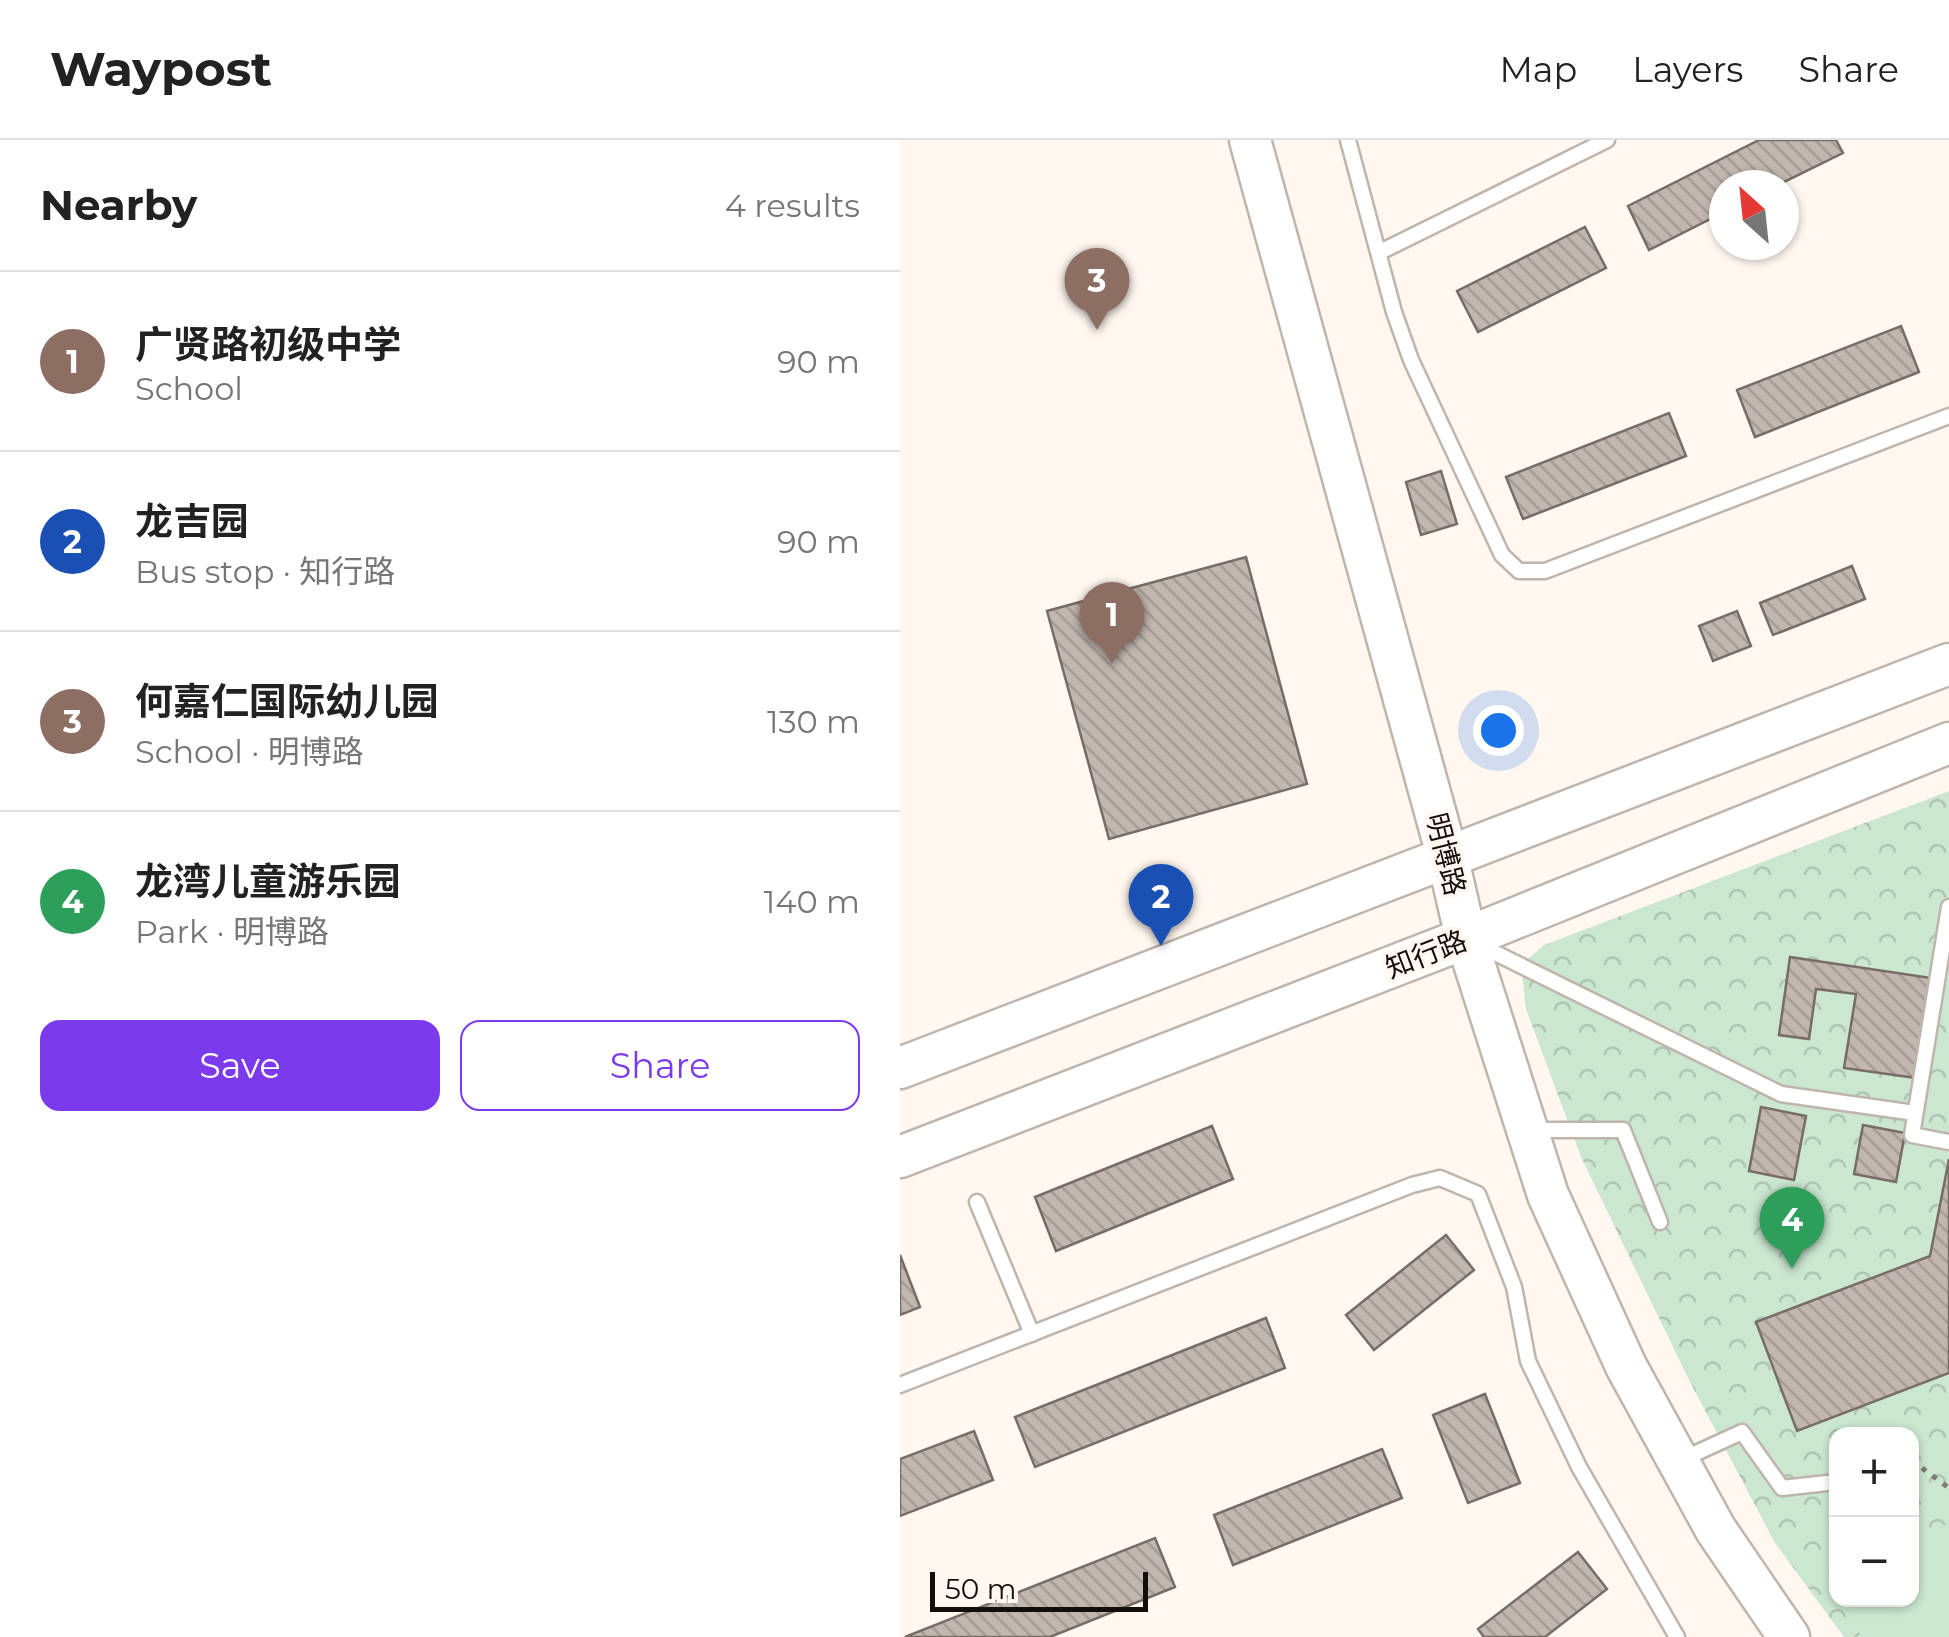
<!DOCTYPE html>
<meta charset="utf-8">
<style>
:root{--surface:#fff;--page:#f2f2f2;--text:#222;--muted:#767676;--line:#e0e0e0;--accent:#7c3aed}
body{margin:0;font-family:Montserrat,"Noto Sans SC",sans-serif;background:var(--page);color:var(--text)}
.controls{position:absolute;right:30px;bottom:30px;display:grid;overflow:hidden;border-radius:20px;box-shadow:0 2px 8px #0004}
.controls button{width:90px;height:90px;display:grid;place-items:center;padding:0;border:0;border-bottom:2px solid var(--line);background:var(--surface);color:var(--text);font:50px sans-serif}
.compass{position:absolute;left:809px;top:30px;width:90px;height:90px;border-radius:50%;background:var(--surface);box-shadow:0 2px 8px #0004;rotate:333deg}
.scale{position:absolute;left:30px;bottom:25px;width:218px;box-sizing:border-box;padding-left:10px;border:5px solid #110e0b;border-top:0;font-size:28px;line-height:35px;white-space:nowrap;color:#110e0b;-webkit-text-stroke:8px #fff7f0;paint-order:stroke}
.you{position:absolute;left:598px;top:590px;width:35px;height:35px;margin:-25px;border:8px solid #fff;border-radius:50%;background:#1a73e8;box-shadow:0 0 0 15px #1a73e833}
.badge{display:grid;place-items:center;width:65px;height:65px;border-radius:50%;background:var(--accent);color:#fff;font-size:32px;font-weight:700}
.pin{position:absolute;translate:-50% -82px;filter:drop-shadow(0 2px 5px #0008)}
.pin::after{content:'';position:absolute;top:52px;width:35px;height:30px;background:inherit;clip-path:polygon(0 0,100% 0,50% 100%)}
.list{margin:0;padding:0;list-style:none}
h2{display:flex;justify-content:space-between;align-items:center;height:130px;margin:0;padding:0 40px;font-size:42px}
h2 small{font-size:32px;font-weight:400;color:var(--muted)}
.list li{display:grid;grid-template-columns:65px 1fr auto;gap:30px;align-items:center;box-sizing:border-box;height:180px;padding:0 40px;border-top:2px solid var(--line)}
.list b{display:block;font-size:38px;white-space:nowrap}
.list p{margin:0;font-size:32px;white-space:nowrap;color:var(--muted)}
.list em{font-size:32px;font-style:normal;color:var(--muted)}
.actions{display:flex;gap:20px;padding:30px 40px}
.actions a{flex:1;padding:22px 0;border:2px solid var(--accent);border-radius:20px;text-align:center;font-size:35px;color:var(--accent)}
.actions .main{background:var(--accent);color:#fff}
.map{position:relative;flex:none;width:1049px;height:1497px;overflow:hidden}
header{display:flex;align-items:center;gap:60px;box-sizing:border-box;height:140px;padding:0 50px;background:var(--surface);border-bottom:2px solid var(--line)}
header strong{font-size:48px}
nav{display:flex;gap:55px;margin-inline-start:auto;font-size:35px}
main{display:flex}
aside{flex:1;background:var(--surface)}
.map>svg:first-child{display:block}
</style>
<header>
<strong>Waypost</strong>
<nav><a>Map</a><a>Layers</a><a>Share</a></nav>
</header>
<main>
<aside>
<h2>Nearby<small>4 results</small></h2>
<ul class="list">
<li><span class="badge" style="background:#8d6e63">1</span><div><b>广贤路初级中学</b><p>School</p></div><em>90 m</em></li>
<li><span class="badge" style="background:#1a4fb4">2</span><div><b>龙吉园</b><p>Bus stop · 知行路</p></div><em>90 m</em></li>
<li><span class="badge" style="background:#8d6e63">3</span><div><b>何嘉仁国际幼儿园</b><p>School · 明博路</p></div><em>130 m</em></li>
<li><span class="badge" style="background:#2e9e5b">4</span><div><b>龙湾儿童游乐园</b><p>Park · 明博路</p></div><em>140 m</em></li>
</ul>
<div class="actions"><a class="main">Save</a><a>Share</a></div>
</aside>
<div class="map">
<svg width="1049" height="1497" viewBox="0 0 1049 1497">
<defs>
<pattern id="forest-crowns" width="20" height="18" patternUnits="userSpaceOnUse" patternTransform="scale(2.5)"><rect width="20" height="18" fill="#cbe7d0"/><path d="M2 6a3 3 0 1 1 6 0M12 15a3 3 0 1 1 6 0" fill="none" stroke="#adc5b1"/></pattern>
<pattern id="building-back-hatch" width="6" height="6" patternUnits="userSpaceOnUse" patternTransform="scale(2.5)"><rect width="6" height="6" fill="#c2b7b0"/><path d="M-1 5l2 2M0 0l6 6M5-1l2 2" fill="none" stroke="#a69c96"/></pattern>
</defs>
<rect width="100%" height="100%" fill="#fff7f0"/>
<path fill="url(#forest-crowns)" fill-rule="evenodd" d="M1049,651V1497H944L875,1403L789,1240L681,1017L626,869L621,825L644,805ZM936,1294H1012V1460H936Z"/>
<path fill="#cbe7d0" d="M1049,1382V1497H962L937,1463L1012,1460V1409Z"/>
<path fill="url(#building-back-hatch)" stroke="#776d66" stroke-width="2.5" d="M859,0H936L943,13L878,45H824V72L749,110L728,66Z
M685,87L706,128L578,192L557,151Z
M1001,186L1019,232L855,297L837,250Z
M769,273L786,316L623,379L606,337Z
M541,331L557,384L521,395L506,342Z
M346,417L407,644L209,699L147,471Z
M952,426L965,459L873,495L860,463Z
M837,471L851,506L813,521L799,486Z
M890,817L1031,838L1016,938L944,928L956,854L916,849L909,899L879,895Z
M861,967L906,976L894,1040L849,1031Z
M963,985L1005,993L996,1042L954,1034Z
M312,986L333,1039L156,1111L135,1057Z
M1049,1019V1233L897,1291L856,1182L1030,1116Z
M546,1095L574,1130L474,1210L446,1175Z
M0,1115L20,1167L0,1175Z
M366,1178L385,1228L135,1327L115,1277Z
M585,1254L620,1343L568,1363L533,1275Z
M74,1291L93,1340L0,1376V1319Z
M482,1309L502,1358L333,1425L314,1375Z
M255,1398L275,1447L150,1497H5Z
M678,1412L707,1449L645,1497H584L578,1489Z"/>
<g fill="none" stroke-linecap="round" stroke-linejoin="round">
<defs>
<path id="lane" d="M448,0L494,172L511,220L602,415L619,431H645L1049,276
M480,112L707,0
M1049,767L1012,995L1049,1002
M577,804L881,954L1015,973
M633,990H723L760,1082
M77,1062L132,1194
M0,1245L512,1045L540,1038L578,1054L614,1147L628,1221L679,1327L777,1497
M783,1319L842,1292L882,1348L936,1342"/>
<path id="secondary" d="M350,0L547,715L566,798L648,1055L726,1226L816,1390L889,1497
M0,928L1049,524
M0,1017L566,798L1049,603"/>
</defs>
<use href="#lane" stroke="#bfb5ad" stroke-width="19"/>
<use href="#secondary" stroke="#bfb5ad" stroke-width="45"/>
<path stroke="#7f7a75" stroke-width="5" stroke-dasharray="5 8" stroke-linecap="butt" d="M1022,1328L1049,1348"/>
<use href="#lane" stroke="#fff" stroke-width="14"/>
<use href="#secondary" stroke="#fff" stroke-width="40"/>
</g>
<g text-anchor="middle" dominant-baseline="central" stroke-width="8" stroke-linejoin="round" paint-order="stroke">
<g font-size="28" fill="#110e0b" stroke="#fff7f0">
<text transform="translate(546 714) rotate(76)">明博路</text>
<text transform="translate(526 814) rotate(-21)">知行路</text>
</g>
</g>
</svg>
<div class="controls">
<button>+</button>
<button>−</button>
</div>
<svg class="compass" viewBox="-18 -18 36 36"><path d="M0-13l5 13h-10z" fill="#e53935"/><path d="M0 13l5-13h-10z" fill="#767676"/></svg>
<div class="scale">50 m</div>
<div class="you"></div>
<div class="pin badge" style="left:212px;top:524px;background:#8d6e63">1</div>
<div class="pin badge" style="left:261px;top:806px;background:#1a4fb4">2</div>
<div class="pin badge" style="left:197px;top:190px;background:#8d6e63">3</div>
<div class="pin badge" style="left:892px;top:1129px;background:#2e9e5b">4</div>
</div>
</main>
